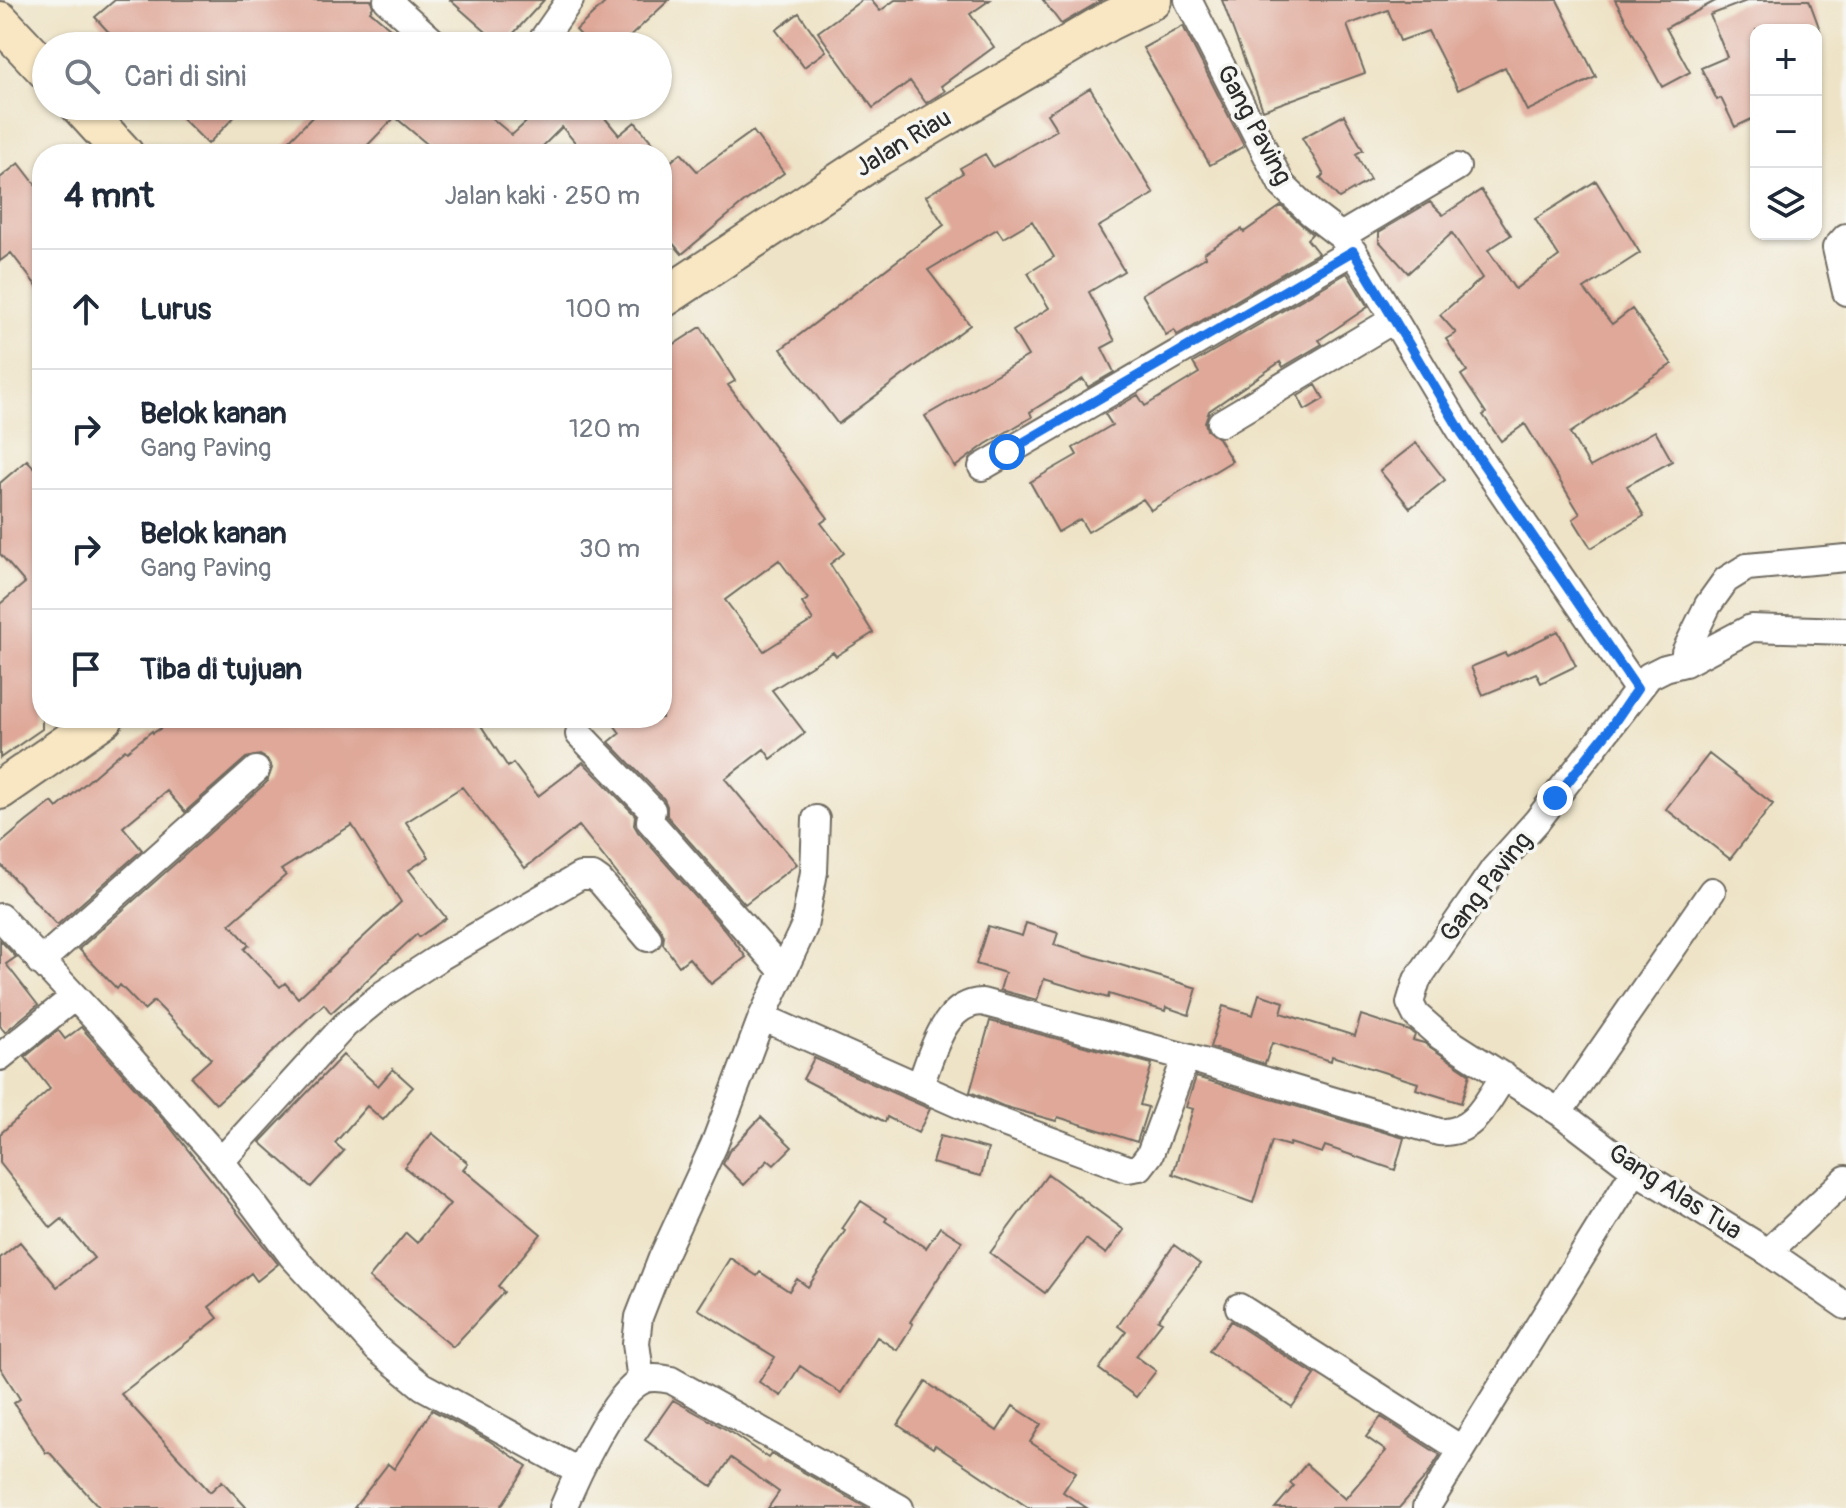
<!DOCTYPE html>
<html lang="id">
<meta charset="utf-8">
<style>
:root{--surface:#fff;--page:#f6f6f7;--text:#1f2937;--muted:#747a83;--line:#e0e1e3}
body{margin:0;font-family:Pangolin,sans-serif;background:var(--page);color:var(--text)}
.controls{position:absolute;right:24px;top:24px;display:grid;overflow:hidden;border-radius:16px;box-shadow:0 2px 6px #0004}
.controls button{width:72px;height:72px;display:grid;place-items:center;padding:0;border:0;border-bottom:2px solid var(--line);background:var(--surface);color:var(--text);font:40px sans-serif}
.stop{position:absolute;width:24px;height:24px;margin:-18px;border:6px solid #1a73e8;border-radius:50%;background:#fff}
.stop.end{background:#1a73e8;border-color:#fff;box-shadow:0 2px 8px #0008}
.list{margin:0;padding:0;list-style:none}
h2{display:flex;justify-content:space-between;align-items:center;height:104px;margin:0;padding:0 32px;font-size:34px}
h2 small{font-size:26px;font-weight:400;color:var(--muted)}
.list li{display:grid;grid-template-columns:52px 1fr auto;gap:24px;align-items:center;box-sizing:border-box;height:120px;padding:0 32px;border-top:2px solid var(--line)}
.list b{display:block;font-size:30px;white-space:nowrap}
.list p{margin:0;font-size:26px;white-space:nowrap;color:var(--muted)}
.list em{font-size:26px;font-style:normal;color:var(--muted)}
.icon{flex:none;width:44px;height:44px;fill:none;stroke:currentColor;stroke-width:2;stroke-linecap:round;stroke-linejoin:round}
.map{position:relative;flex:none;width:1846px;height:1508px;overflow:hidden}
.search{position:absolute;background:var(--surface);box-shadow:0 2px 6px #0004;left:32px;top:32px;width:640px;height:88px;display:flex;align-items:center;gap:20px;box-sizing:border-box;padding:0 28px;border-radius:44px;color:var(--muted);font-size:30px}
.panel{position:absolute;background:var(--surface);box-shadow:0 2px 6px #0004;left:32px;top:144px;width:640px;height:584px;border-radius:32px}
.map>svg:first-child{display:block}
</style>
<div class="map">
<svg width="1846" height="1508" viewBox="0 0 1846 1508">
<rect width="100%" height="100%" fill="#f6f6f2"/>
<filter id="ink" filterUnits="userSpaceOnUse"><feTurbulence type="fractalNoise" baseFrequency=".0125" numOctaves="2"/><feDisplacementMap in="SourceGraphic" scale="16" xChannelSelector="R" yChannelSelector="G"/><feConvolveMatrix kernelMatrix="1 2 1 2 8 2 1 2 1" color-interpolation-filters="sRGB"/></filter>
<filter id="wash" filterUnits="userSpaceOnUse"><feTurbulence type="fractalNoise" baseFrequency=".006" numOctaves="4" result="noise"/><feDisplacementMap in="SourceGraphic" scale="32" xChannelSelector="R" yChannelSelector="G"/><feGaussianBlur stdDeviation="1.8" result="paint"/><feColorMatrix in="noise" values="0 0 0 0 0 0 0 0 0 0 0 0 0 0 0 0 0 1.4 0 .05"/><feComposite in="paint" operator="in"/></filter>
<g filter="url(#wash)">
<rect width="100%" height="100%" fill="#eee3c6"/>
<g id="blocks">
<path fill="#dfa899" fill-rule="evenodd" d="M115,0H371L373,7L370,11L411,46H308L296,36L286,46H121L95,17Z
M450,0H544L502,46Z
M608,0H669L620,46H591L576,30Z
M862,0H871L880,11L895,0H990L970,14L994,47L941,86L945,91L926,103L910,81L873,108L818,32Z
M1043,0H1102L1061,24Z
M1222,0H1557L1596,77L1527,111L1505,67L1458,90L1428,31L1400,41L1388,10L1347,25L1365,73L1263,110Z
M1615,0H1717L1666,28L1690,72L1662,87Z
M1749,0H1809L1820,30H1756V117L1735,127L1721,98L1717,100L1701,68L1727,57L1710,15Z
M799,13L826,51L804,67L776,30Z
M1183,26L1244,146L1210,165L1143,48Z
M1090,88L1154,194L1098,227L1124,271L1089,292L1115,341L1102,348L1114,372L1088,387L1083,379L1030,412L1032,417L986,444L955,467L925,416L1028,356L1013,331L1049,308L1028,273L1054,257L1032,221L1003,238L997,229L928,270L970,325L838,424L781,349L944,225L926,196L963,173L960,168L985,154L993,167L1057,130L1047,114Z
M170,106H245L208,144Z
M323,106H477L512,135L544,106H595L619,135L635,122L662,154H585L562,127L535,154H439L395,117L359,154H276Z
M1344,115L1363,150L1356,154L1370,180L1339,198L1320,178L1324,175L1302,138Z
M753,131L784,173L743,203L682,254L662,231V169L681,153L697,171Z
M19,163L42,193V293L11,253L0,261V178Z
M1596,181L1640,253L1584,289L1612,324L1632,309L1672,364L1570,433L1590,467L1655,431L1672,461L1627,486L1644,516L1591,548L1573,519L1580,514L1525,424L1501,441L1483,415L1486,413L1461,375L1467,371L1446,339L1456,333L1440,315L1482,278L1452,233L1408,273L1379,241V232L1430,202L1443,215L1481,190L1511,235L1488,250L1515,289L1559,256L1535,219Z
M1281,206L1312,234L1307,239L1318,253L1177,335L1174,330L1166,335L1142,294L1206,257L1204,253L1242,229L1244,232Z
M1347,273L1368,307L1319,340L1322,344L1283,367L1280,362L1209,411L1205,422L1207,430L1218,438L1232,461L1151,510L1143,499L1088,532L1080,519L1058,532L1030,482L1077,455L1073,448L1112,425L1105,414L1138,395L1145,406L1199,373L1193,363Z
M701,327L735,381L728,385L828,518L821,523L844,553L830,564L873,633L836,656L833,652L772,690L805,733L771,759L764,749L725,779L797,864L745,904L667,816V806L664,799L609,742L620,733L609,718H662V352ZM779,560L808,599L802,603L813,620L764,651L725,600Z
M1316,385L1324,399L1305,410L1298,396Z
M1416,443L1445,480L1410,508L1380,471Z
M27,460L42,477V729L0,758V604L25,583L0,554V483Z
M1558,631L1576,666L1541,683L1536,673L1483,695L1471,667L1505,653L1507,656Z
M177,718H476L508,767L513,763L538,796L583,762L635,815L634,825L638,832L725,930L746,957L711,984L689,958L679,966L663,944L664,936L660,928L579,826L525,868L462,787L406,822L429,857L409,870L446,918L419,937L417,934L331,1013L324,1004L216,1104L191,1077L211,1059L154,1001L144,1010L120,985L117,989L79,949L267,782L272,768L267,759L260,755L246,758L185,812L167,791L123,827L142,850L57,925L0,864V844L26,822L52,802L57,808L125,749L127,751L152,731L153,733ZM352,825L401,902L298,998L285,983L280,987L244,949L249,945L230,924L286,875L281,870Z
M1709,754L1773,804L1730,859L1666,809Z
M1026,923L1058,933L1054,945L1197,988L1189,1015L1166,1007L1165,1011L1109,994L1108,998L1044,979L1037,1000L1000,990L1005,973L976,964L988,926L1022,936Z
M0,940L16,957L6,964L38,1005L5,1032L0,1026Z
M1259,994L1284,1002L1281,1013L1355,1036L1361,1015L1410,1031L1415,1035L1413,1040L1424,1043L1470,1074L1461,1103L1416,1089L1418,1083L1332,1056L1331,1061L1272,1043L1265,1064L1210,1047L1223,1006L1253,1015Z
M990,1021L1152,1064L1140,1105L1148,1107L1137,1142L1058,1117L1056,1121L1003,1106L970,1092Z
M81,1027L169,1126L278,1264L257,1281L251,1273L209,1307L218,1318L121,1394L210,1492L222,1481L247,1508H100L49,1452L46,1453L14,1403L20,1399L0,1367V1258L20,1242L57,1287L94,1258L62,1219L51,1228L0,1163V1134L50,1089L25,1057L58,1030L65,1039Z
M343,1055L378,1086L393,1069L413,1087L383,1120L367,1106L335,1143L344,1151L311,1187L260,1142Z
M814,1058L930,1109L918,1133L887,1117L885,1122L803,1079Z
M1196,1077L1404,1138L1395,1170L1325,1146L1322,1153L1290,1143L1289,1146L1272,1141L1253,1203L1173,1174L1193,1109L1186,1107Z
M761,1117L792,1147L774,1165L768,1160L744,1185L723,1164L729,1151Z
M432,1133L468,1163L463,1169L541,1234L498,1286L504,1292L453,1347L369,1278L406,1233L417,1243L450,1204L404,1167Z
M940,1136L988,1149L981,1176L932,1163Z
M1048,1174L1124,1230L1106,1254L1086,1239L1045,1293L990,1253Z
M861,1201L887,1218L885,1221L926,1248L940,1227L962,1241L910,1322L913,1324L897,1350L877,1337L841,1393L800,1366L781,1396L759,1382L775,1357L698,1309L730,1258L757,1276L760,1272L789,1291L797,1279L808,1287L845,1231L842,1229Z
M1174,1245L1200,1264L1158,1320L1162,1322L1136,1356L1156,1371L1136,1397L1099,1369L1126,1332L1118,1326Z
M1231,1321L1315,1375L1292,1407L1209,1351Z
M926,1382L997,1431L1013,1406L1041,1424L1030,1442L1076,1472L1063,1492L1087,1508H1029L935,1445L933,1448L898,1425Z
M673,1400L727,1430L768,1458L771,1454L867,1508H768L779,1492L731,1458L712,1486L645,1440Z
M432,1410L488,1440L527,1466L500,1508H354L388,1464L394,1469Z
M1381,1417L1440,1455L1426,1477L1399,1508H1275L1294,1486L1290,1483L1306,1464L1345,1499L1386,1451L1366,1437Z"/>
</g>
</g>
<g filter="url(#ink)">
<use href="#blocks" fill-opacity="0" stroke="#6f6b61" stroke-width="2"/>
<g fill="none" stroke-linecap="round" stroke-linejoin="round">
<defs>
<path id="street" d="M387,0L438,46
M1188,0L1282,185L1311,213L1341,236L1353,251L1462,433L1637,689
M538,46L570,0
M1341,236L1457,167
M1846,237L1836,248L1846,292
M1221,423L1393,320
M982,467L1353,251
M1846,631L1751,628L1685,663L1665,668L1649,676L1537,821L1494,869L1417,980L1410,1003L1416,1015L1440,1036L1559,1112L1635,1170L1768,1252L1846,1306
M1685,663V652L1708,605L1726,580L1747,567L1846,558
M579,734L652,810L650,821L782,970
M0,917L102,1026L221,1161L292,1256L377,1349L422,1386L578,1471
M40,962L256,770
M762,1017L990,1118L1128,1169L1140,1167L1150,1154L1186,1057
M0,1057L74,997
M920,1085C932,1056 942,1003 982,1002L1186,1057L1439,1132C1474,1135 1487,1101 1504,1076
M1559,1112L1712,891
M221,1161L345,1025L383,994L440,957L580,876H593L600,881L648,938
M1768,1252L1846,1179
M1239,1307L1461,1449
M641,1381L636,1343L639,1317L662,1258L714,1145L762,1017L804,927L814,872L816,819
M563,1508C575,1479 613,1395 641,1381C650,1376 662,1378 671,1380L900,1508
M1426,1508L1635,1170"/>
<path id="secondary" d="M0,21L46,70
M80,106L124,154
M662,299L879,156L1107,22L1152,0
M0,790L104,718"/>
</defs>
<use href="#street" stroke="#6f6b61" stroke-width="30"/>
<use href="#secondary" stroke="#6f6b61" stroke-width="42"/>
<use href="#street" stroke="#fff" stroke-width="26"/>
<use href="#secondary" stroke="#f9e7c3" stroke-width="38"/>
</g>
</g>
<g fill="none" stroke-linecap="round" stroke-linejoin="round" filter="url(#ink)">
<path stroke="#1a73e8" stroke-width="10" d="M1007,452L1353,251L1462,433L1637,689L1609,730L1555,798"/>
</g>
<g text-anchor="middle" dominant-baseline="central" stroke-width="7" stroke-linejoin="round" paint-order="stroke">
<g font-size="26" fill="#2b2b2b" stroke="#f6f6f2">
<text transform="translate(1254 125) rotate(62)">Gang Paving</text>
<text transform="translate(903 143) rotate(-31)">Jalan Riau</text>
<text transform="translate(1486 887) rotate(-52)">Gang Paving</text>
<text transform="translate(1675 1192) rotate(33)">Gang Alas Tua</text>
</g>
</g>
</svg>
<div class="controls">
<button>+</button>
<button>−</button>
<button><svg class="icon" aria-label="layers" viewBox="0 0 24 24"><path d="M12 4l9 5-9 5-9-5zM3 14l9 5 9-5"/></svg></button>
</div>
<div class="stop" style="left:1007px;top:452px"></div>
<div class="stop end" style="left:1555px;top:798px"></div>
<div class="search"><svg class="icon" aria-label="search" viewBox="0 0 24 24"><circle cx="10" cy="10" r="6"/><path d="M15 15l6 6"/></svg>Cari di sini</div>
<section class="panel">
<h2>4 mnt<small>Jalan kaki · 250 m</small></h2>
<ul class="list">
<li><svg class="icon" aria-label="ahead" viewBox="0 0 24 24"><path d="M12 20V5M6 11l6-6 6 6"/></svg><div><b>Lurus</b></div><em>100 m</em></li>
<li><svg class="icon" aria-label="right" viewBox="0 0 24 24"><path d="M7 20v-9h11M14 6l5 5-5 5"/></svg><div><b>Belok kanan</b><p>Gang Paving</p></div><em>120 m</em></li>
<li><svg class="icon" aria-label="right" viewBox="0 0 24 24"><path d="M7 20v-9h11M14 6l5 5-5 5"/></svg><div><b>Belok kanan</b><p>Gang Paving</p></div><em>30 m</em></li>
<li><svg class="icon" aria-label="arrive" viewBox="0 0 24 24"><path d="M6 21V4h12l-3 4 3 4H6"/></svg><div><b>Tiba di tujuan</b></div></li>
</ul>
</section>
</div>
